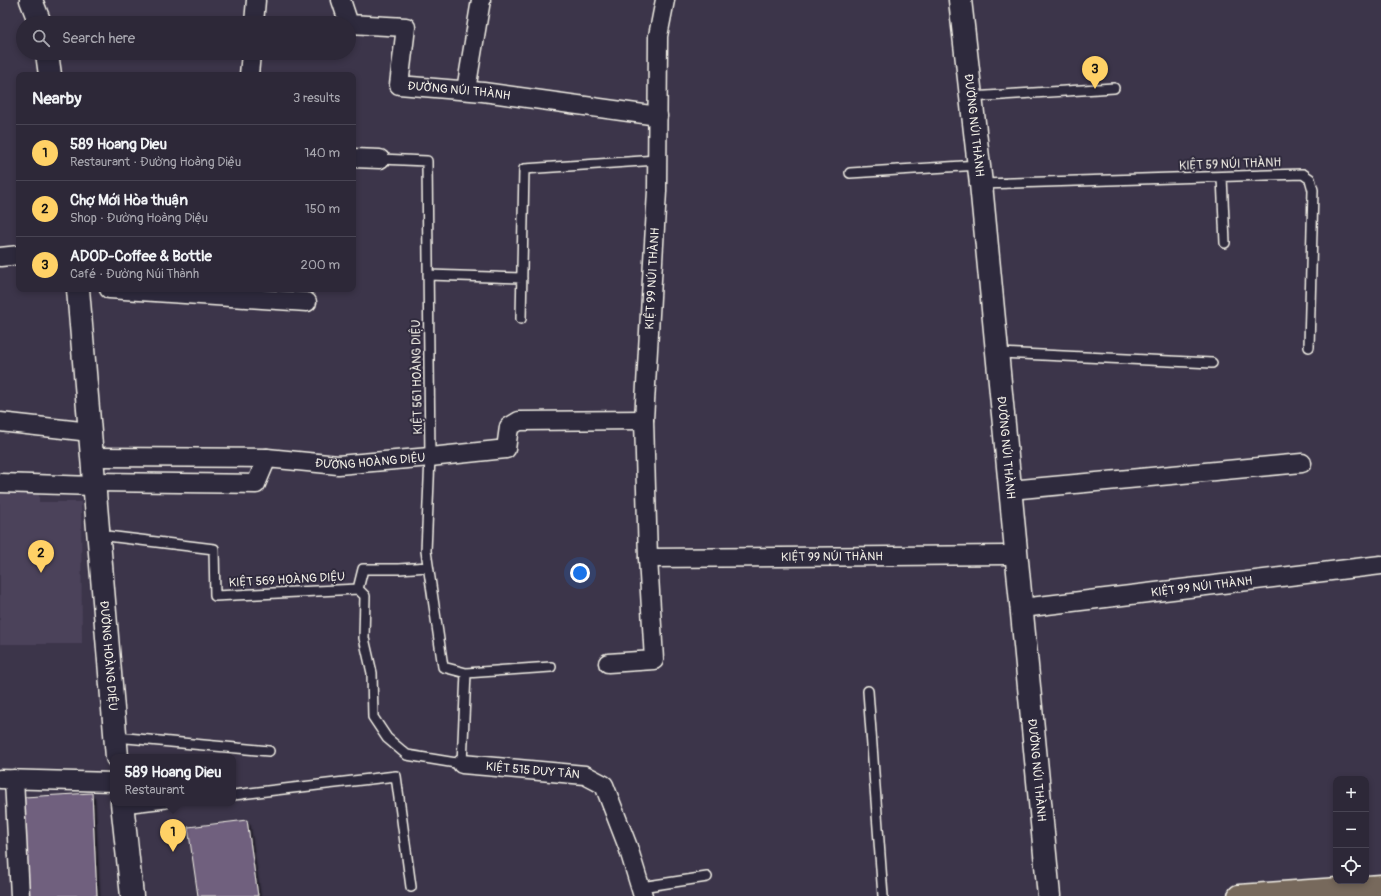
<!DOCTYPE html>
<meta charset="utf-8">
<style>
:root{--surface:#2d2838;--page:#393443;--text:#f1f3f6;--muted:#a7a6ae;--line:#484453;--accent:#ffd166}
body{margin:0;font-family:Pangolin,sans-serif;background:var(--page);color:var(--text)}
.controls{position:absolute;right:12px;bottom:12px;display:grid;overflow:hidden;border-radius:8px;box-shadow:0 2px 6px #0003}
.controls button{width:36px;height:36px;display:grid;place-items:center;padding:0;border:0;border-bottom:1px solid var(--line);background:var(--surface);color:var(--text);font:20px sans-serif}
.you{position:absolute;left:580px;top:573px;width:14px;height:14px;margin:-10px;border:3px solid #fff;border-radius:50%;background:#1a73e8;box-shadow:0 0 0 6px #1a73e833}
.badge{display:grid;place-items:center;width:26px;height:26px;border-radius:50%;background:var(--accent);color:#111;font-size:13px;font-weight:700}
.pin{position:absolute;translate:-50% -33px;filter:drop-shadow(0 1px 2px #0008)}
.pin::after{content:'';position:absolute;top:21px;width:14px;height:12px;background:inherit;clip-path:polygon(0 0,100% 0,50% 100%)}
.popup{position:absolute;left:110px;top:754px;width:126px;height:52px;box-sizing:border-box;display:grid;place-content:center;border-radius:8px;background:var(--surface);filter:drop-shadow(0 1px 3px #0005);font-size:13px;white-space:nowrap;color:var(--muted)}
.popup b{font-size:15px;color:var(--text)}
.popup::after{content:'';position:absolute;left:50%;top:100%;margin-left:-8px;border:8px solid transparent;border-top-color:var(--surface)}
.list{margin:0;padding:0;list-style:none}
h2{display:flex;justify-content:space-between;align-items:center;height:52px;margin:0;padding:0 16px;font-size:17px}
h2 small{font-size:13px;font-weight:400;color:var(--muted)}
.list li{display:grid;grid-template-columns:26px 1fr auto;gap:12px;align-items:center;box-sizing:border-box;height:56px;padding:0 16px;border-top:1px solid var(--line)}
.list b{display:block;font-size:15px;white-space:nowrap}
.list p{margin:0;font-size:13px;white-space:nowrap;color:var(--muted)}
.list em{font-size:13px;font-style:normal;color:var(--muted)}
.icon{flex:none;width:22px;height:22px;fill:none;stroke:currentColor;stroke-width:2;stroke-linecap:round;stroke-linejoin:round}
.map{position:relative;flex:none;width:1381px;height:896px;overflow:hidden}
.search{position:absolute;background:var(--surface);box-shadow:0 2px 6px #0003;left:16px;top:16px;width:340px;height:44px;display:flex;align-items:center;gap:10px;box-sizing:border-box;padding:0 14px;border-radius:22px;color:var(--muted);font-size:15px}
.panel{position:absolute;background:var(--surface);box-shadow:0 2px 6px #0003;left:16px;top:72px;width:340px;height:220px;border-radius:8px}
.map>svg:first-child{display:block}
</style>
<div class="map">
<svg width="1381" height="896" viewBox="0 0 1381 896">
<defs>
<filter id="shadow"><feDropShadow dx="2.5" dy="4.5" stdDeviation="1" flood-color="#0009"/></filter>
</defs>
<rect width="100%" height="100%" fill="#3c354a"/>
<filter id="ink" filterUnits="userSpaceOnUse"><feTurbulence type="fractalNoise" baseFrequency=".025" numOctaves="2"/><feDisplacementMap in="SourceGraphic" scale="8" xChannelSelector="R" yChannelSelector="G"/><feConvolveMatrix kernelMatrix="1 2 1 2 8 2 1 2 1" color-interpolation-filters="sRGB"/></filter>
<g filter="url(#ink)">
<path fill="#4b425a" d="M0,490H39V502H81L82,644H0Z"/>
<path fill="#6f617e" stroke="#f4f1e8" filter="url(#shadow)" d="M92,793L97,896H29L24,797Z
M247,820L258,896H198L188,827Z"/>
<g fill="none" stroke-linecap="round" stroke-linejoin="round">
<defs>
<path id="service" d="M971,97L1114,88
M850,173L979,165
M1222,177L1225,243
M981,184L1303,174L1310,179L1313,190L1309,347
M428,275L522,278
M521,319L524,169L657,160
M998,353L1212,363
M99,535L214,549L215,596L358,589L365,596L364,638L372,673L373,717L387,738L407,755L462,764L466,673L443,667L426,551L430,457L427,161L380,159
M358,589L363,569H399L428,567
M466,673L551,667
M868,691L883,896
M116,737L269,751
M233,795L396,776L411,887
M123,808L166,803
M641,887L707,877"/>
<g id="minor">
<path id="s1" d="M341,0L349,24L406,27L399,85L483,92L658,116"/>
<path d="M254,23L256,0"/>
<path d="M249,75L251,53"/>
<path d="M466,90L481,0"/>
<path d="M353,158L380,159"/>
<path d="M0,257L19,255"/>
<path d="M109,289L307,302"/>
<path d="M0,422L90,432"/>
<path d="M92,457L267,458"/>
<path id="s2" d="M94,482L256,484L267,458L338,465L430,457L506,449L509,427L519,421L644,420"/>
<path d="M0,483L94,486"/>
<path d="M1010,490L1302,463"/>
<path id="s3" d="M648,558L1017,555"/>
<path id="s4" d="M1022,608L1381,565"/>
<path id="s5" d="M608,663L654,660L648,558L644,420L657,191L658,36L665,0"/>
<path id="s6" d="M462,764L585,775L604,785L628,847L643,896"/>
<path d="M0,779L113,782"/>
<path d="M14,779L20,896"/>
</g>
<g id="secondary">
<path d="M31,0L40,23"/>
<path id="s7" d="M960,0L981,184L1049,896"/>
<path d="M47,53L50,75"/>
<path id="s8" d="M78,289L117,757"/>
<path d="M122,803L132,896"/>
</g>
<path id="primary" d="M1239,896L1381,886"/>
</defs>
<use href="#service" stroke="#f4f1e8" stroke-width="12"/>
<use href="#minor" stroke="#f4f1e8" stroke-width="21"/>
<use href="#secondary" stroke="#f4f1e8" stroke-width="25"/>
<use href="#primary" stroke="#f4f1e8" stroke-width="25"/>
<use href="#service" stroke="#2f2a3d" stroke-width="9"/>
<use href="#minor" stroke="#2f2a3d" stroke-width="18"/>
<use href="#secondary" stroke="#2f2a3d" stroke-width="22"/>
<use href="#primary" stroke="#77695c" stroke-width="22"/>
</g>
</g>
<g text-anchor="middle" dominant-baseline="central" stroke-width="4" stroke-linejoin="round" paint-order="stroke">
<g font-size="12" fill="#f4f1e8" stroke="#2f2a3d">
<text stroke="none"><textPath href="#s1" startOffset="201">ĐƯỜNG NÚI THÀNH</textPath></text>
<text stroke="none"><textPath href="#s7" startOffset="126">ĐƯỜNG NÚI THÀNH</textPath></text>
<text transform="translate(1230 164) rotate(-2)">KIỆT 59 NÚI THÀNH</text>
<text stroke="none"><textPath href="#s5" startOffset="428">KIỆT 99 NÚI THÀNH</textPath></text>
<text transform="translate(417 377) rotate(-91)">KIỆT 561 HOÀNG DIỆU</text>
<text stroke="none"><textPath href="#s7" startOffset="450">ĐƯỜNG NÚI THÀNH</textPath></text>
<text stroke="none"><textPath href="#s2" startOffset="294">ĐƯỜNG HOÀNG DIỆU</textPath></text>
<text stroke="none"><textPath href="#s3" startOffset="184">KIỆT 99 NÚI THÀNH</textPath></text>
<text transform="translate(287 580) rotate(-3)">KIỆT 569 HOÀNG DIỆU</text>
<text stroke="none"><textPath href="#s4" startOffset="181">KIỆT 99 NÚI THÀNH</textPath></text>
<text stroke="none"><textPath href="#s8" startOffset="368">ĐƯỜNG HOÀNG DIỆU</textPath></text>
<text stroke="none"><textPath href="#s7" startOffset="774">ĐƯỜNG NÚI THÀNH</textPath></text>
<text stroke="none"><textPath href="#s6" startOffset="71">KIỆT 515 DUY TÂN</textPath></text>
</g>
</g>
</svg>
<div class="controls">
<button>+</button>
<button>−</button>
<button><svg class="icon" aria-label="locate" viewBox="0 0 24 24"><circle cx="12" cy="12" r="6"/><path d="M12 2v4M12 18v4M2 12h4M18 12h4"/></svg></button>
</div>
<div class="you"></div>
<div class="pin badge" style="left:173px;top:852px">1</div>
<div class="popup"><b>589 Hoang Dieu</b>Restaurant</div>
<div class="pin badge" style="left:41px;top:573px">2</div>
<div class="pin badge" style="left:1095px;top:89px">3</div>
<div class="search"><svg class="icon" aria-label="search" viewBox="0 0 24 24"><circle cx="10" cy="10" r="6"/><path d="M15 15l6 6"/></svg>Search here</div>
<section class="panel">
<h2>Nearby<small>3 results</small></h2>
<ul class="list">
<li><span class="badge">1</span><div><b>589 Hoang Dieu</b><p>Restaurant · Đường Hoàng Diệu</p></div><em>140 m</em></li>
<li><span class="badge">2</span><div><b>Chợ Mới Hòa thuận</b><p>Shop · Đường Hoàng Diệu</p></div><em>150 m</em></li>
<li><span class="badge">3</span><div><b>ADOD-Coffee &amp; Bottle</b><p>Café · Đường Núi Thành</p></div><em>200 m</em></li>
</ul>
</section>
</div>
